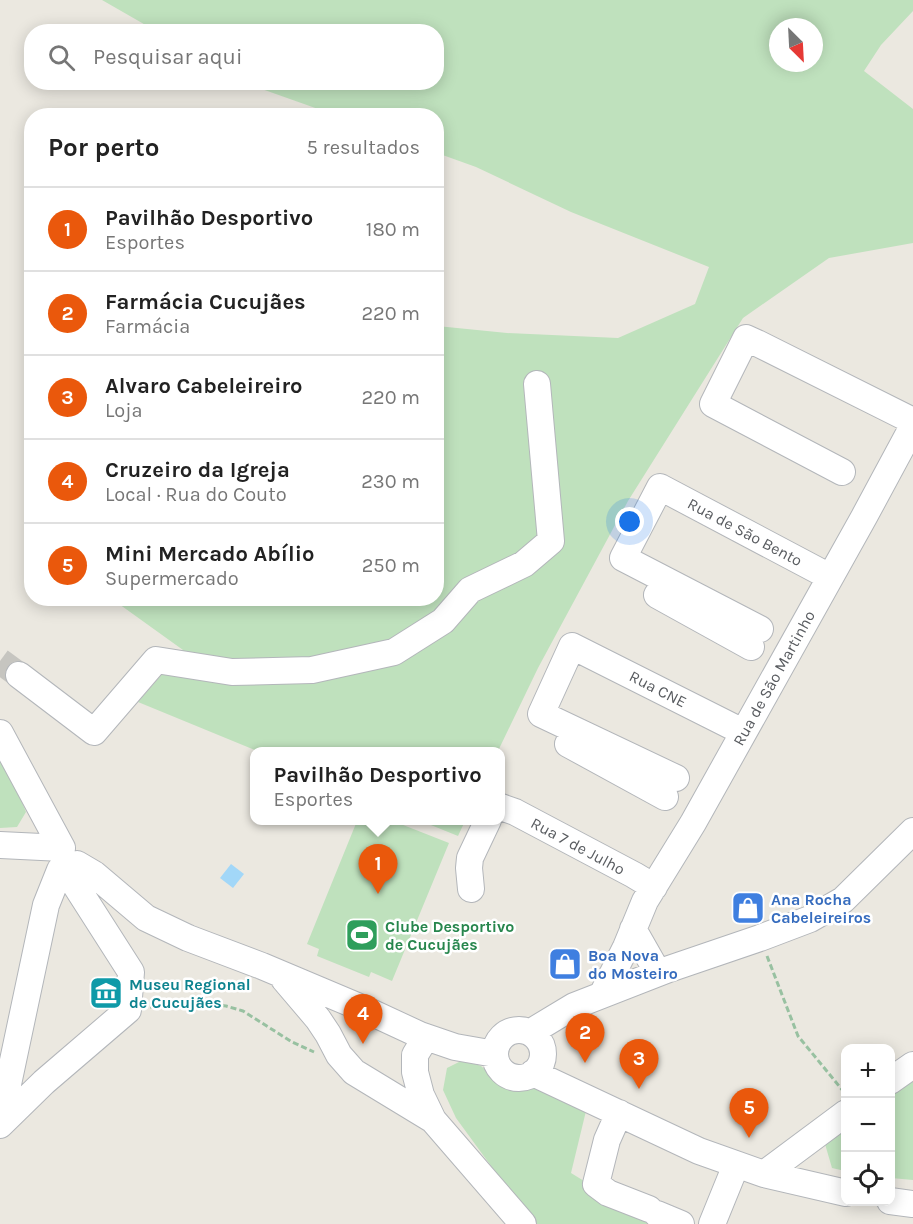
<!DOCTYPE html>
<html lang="pt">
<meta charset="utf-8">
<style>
:root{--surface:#fff;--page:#f6f6f6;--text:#222;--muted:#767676;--line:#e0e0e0;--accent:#ea580c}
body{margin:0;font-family:Karla,sans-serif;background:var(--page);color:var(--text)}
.controls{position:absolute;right:18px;bottom:18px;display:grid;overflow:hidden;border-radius:12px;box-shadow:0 3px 15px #0003}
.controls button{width:54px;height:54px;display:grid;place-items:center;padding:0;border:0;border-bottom:2px solid var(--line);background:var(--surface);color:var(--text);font:30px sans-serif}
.compass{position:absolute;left:769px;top:18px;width:54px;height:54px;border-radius:50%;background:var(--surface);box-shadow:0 3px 15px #0003;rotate:156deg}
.you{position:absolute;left:630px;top:522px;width:21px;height:21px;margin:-15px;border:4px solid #fff;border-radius:50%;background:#1a73e8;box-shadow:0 0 0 9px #1a73e833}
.badge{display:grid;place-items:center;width:39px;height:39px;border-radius:50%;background:var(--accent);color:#fff;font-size:20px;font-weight:700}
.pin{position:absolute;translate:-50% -50px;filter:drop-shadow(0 2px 3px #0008)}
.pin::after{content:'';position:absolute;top:32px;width:21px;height:18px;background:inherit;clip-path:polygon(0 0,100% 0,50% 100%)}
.popup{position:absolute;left:250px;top:747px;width:255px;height:78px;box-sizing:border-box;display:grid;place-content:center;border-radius:12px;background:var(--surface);filter:drop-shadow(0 2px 4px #0005);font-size:20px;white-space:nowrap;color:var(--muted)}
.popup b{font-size:22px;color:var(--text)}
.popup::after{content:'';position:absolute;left:50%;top:100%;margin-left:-12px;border:12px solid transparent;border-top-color:var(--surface)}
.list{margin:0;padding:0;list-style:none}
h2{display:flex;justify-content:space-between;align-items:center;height:78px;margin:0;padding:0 24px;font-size:26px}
h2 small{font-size:20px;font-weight:400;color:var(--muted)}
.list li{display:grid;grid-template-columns:39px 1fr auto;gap:18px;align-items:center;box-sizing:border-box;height:84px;padding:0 24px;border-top:2px solid var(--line)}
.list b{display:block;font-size:22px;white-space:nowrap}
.list p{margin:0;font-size:20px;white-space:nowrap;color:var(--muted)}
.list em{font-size:20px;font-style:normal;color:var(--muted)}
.icon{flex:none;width:33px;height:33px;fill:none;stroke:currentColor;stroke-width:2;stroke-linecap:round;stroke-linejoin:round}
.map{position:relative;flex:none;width:913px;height:1224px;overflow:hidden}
.search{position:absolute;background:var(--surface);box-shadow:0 3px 15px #0003;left:24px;top:24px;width:420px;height:66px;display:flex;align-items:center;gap:15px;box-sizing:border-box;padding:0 21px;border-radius:24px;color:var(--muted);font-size:22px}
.panel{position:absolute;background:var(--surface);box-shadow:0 3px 15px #0003;left:24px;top:108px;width:420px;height:498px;border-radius:24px}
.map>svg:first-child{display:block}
</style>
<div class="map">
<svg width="913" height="1224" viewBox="0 0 913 1224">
<rect width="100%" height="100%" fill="#ebe8e0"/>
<path fill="#bfe1bd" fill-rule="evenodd" d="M102,0H913V11L881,45L864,71L913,109V243L829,258L743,318L628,501L538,668L498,751H257L138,702L183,650L112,599L436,598L437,326L507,333L618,338L695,304L709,267L571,212L476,167L437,153L436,116L335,115L245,83L436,82V32L156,31ZM778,27H814V63H778Z
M0,760L18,793L26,812L17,827L0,828Z
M357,821H393L449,843L392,981L371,972L369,977L317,956L319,949L307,944Z
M421,821H465L458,836Z
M463,1060L481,1066L498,1081L545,1087L586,1111L571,1173L628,1208L663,1224H537L513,1196L456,1118L443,1090L447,1068Z
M913,1076V1180L891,1178V1093Z
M845,1128V1171L832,1168L825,1144Z"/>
<path fill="#a2d7f8" d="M231,864L244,874L233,888L220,878Z"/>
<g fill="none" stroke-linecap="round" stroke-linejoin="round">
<path stroke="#c6c5c0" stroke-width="26" stroke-dasharray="26 13" stroke-linecap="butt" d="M0,661L19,675"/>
<defs>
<path id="minor" d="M842,472L713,404L746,338L757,343L913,421
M657,595L751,647
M760,629L623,558L660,487L830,577
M19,675L94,732L156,660L232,672L312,670L394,652L443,621L470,590L524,564L551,541L537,384
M0,733L62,848
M568,744L665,797
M676,778L541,714L572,646L743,732
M501,807L515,812L634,875L654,887
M0,845L62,848
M77,864L94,874L146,918L188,938L262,966L364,1009L420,1035L455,1047L495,1054
M471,889L469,868L470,858L488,820
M633,929L658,973
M284,979L318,1019L328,1034L339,1055L354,1072L433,1120
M602,995L626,947L645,901L693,823L864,517L913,426
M495 1054a24 24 0 1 1 48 0a24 24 0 1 1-48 0Z
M531,1032L574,1006L669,969L760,938L810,919L843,900L913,831
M426,1037L415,1055V1072L421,1095L433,1120L523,1224
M533,1073L699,1151L764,1174L846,1193
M890,1081L913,1065
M0,1113L4,1103L46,905L60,870
M619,1113L607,1140L596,1184L608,1193L649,1209
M0,1125L44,1082L128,1010L131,972L76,886
M764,1174L846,1113
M890,1201L913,1204
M657,1214L681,1224
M712,1224L736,1165"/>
</defs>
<use href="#minor" stroke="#b3b6ba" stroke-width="28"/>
<path stroke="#98c1a1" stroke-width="3" stroke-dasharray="6 3" stroke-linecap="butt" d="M767,956L798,1036L844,1092
M150,1007L186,1006L205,1004L226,1006L243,1011L292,1042L314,1052"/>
<use href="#minor" stroke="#fff" stroke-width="26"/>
</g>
<defs>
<symbol id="shop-square" viewBox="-11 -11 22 22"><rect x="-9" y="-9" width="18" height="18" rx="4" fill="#3f7fe0" stroke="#fff"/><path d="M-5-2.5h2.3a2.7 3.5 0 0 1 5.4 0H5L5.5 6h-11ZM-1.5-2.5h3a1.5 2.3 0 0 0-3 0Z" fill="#fff"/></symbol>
<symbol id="stadium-square" viewBox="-11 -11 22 22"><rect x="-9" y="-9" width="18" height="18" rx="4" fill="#2e9e5b" stroke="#fff"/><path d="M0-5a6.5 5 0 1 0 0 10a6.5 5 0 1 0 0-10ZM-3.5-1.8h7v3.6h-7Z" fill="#fff"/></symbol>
<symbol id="museum-square" viewBox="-11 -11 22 22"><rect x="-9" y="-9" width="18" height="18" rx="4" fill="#0f9aa8" stroke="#fff"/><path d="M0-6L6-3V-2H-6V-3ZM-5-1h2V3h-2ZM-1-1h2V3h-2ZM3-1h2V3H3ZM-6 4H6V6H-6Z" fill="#fff"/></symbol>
</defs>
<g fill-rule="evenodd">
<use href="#shop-square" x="729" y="889" width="38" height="38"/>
<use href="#stadium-square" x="343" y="916" width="38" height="38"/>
<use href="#shop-square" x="546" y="945" width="38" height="38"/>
<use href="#museum-square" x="87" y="974" width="38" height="38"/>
</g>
<g text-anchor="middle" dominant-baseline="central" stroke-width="5" stroke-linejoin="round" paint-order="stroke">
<g font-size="16" fill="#595c60" stroke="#fff">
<text transform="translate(745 532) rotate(28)">Rua de São Bento</text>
<text transform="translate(774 678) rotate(-61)">Rua de São Martinho</text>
<text transform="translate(658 689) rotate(27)">Rua CNE</text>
<text transform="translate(578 846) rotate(28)">Rua 7 de Julho</text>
</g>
<g font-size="16" font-weight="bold" fill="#366cbe" stroke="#fff" text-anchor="start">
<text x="771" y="899">Ana Rocha<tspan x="771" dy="18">Cabeleireiros</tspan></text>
<text x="588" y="955">Boa Nova<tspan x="588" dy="18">do Mosteiro</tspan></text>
</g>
<g font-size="16" font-weight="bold" fill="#27864d" stroke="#fff" text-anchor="start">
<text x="385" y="926">Clube Desportivo<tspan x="385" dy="18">de Cucujães</tspan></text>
</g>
<g font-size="16" font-weight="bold" fill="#0d838f" stroke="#fff" text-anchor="start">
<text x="129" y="984">Museu Regional<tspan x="129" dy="18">de Cucujães</tspan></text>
</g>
</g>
</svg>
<div class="controls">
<button>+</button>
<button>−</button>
<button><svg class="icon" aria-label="locate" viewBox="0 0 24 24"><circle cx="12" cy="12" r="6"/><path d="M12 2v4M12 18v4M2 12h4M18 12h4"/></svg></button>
</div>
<svg class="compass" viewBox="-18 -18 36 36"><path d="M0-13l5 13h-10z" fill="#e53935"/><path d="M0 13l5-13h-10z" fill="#767676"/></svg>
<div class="you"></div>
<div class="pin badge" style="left:378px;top:894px">1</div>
<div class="popup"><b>Pavilhão Desportivo</b>Esportes</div>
<div class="pin badge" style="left:585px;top:1063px">2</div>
<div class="pin badge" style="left:639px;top:1089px">3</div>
<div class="pin badge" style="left:363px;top:1044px">4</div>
<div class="pin badge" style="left:749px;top:1138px">5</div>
<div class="search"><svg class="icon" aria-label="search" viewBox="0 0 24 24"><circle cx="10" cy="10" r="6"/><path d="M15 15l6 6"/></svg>Pesquisar aqui</div>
<section class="panel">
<h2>Por perto<small>5 resultados</small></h2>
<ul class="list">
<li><span class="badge">1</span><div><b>Pavilhão Desportivo</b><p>Esportes</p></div><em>180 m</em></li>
<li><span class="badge">2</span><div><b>Farmácia Cucujães</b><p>Farmácia</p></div><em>220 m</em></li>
<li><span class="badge">3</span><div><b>Alvaro Cabeleireiro</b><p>Loja</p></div><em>220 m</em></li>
<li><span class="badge">4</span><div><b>Cruzeiro da Igreja</b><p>Local · Rua do Couto</p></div><em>230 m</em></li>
<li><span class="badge">5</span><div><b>Mini Mercado Abílio</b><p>Supermercado</p></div><em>250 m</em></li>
</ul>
</section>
</div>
